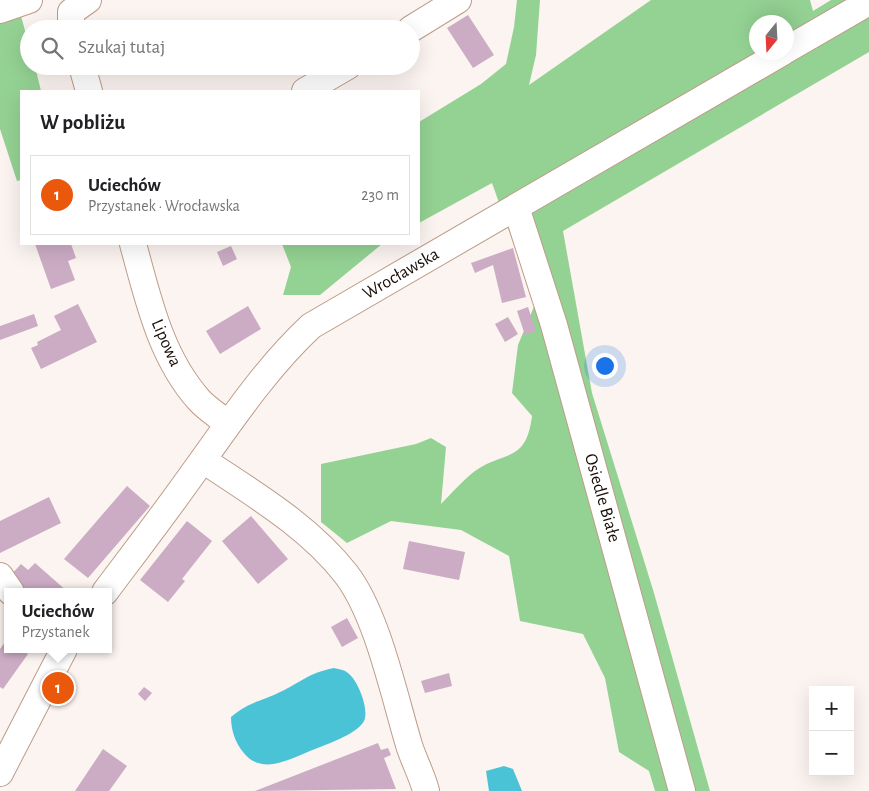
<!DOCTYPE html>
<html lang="pl">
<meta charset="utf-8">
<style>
:root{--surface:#fff;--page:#f2f2f2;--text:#202124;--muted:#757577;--line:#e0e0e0;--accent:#ea580c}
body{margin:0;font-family:"Alegreya Sans",sans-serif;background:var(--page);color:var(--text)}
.controls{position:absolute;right:15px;bottom:15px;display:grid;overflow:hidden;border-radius:0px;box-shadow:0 5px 20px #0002}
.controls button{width:45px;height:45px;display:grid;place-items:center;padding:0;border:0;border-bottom:1px solid var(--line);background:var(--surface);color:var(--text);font:25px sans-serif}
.compass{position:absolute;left:749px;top:15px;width:45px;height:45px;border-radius:50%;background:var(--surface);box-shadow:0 5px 20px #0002;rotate:198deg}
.you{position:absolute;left:604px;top:365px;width:18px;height:18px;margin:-12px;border:4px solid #fff;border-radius:50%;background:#1a73e8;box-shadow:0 0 0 8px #1a73e833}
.badge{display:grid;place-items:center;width:32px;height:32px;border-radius:50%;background:var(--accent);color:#fff;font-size:16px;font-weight:700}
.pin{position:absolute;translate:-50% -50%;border:2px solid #fff;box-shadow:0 1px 5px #0006}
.popup{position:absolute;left:4px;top:588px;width:108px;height:65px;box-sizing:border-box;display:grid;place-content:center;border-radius:0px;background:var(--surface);filter:drop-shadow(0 1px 4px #0005);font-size:16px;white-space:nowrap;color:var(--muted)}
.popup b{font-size:19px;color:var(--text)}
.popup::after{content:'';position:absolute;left:50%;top:100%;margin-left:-10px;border:10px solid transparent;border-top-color:var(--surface)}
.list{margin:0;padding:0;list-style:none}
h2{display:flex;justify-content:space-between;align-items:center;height:65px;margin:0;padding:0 20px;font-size:21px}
h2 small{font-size:16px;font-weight:400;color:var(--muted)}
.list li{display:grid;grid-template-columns:32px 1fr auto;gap:15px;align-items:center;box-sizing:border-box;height:80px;margin:0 10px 10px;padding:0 10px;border:1px solid var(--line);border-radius:0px}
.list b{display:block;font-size:19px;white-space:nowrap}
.list p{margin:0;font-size:16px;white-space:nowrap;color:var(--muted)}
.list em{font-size:16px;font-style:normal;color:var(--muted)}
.icon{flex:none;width:28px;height:28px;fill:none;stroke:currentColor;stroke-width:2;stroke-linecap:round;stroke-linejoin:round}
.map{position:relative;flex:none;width:869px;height:791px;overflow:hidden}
.search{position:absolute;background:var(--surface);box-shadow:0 5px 20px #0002;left:20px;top:20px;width:400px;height:55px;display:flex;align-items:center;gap:12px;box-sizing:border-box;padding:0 18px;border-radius:28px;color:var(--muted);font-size:19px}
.panel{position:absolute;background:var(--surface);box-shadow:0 5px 20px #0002;left:20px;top:90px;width:400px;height:155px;border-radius:0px}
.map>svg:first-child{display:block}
</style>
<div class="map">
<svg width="869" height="791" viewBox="0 0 869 791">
<rect width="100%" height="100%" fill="#fbf4f0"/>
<path fill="#94d293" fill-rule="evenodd" d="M517,0H540L536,55L529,85L651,0H810L813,11L831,0H869V52L563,231L592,393L654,593L710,791H655L649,771L619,752L605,678L583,634L520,621L509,556L461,530L391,521L347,543L321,522V464L416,444L431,438L446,447L441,504C452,493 463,480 475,471C504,450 526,464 532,416L512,393L518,345L535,304L492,183L419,223V122L481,84L506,64L514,27ZM756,22H786V52H756Z
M21,16L29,45V66H35L41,91H21V180L17,181L0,129V23Z
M282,244H382L320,295H283L291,267Z"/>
<path fill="#4ac3d7" d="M334,668C338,669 345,670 348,673C358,680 372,714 362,724C353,735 328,744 315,749C291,758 262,777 243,752C235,742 231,730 231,717C249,702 256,703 276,694C299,684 307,673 334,668Z
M504,766L513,769L522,791H489L486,771Z"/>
<path fill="#cbacc4" d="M468,15L494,55L473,68L447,28Z
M35,244H71L76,258L68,261L75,280L51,289Z
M231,246L237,259L223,266L217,252Z
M513,248L526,297L502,303L493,265L475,273L471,263Z
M78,304L97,342L41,369L31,348L38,345L37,342L61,330L54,316Z
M248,306L261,329L220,354L206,331Z
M528,307L536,331L525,335L517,311Z
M34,314L38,326L0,340V326Z
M508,317L518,334L505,342L495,324Z
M127,486L150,506L88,578L64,559Z
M49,497L61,523L0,553V521Z
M251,516L288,559L258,584L222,541Z
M187,521L212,541L182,579L185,581L168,602L140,580Z
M409,541L465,552L459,580L403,569Z
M35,563L68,592H24L8,578L21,564L28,570Z
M347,618L358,638L342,647L331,627Z
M8,638V649H21L28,654L3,689L0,687V649Z
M449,673L452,686L425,693L421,681Z
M144,687L152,693L145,701L138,694Z
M378,743L381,750L388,748L391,755L384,758L396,789L255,791Z
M103,749L127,766L109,791H75Z"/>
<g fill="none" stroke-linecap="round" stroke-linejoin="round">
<defs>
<path id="minor" d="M0,10L29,0
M71,29V12L88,0
M411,29L458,0
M786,50L869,2
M82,66L89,91
M305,91L348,66
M516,207L554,325L682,791
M133,244C148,298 160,356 199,400C207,409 219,416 228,424
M203,460C252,493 309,526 346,574C377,614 394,695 409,745C414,761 422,775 426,791
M0,576L11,592
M105,592C135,552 165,513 194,472C231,421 265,369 311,326L783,52
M0,773L64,649"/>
</defs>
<use href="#minor" stroke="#be9c89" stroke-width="28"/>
<use href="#minor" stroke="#fff" stroke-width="26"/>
</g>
<g text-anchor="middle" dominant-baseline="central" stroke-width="4.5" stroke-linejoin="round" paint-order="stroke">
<g font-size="18" fill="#180c06" stroke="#fff">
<text transform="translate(401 274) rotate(-30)">Wrocławska</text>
<text transform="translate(166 343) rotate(66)">Lipowa</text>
<text transform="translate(602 498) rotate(74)">Osiedle Białe</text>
</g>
</g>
</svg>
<div class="controls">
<button>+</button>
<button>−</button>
</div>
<svg class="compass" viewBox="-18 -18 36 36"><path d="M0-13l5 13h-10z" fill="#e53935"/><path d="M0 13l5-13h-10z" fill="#757577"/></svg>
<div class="you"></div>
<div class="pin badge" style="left:58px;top:688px">1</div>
<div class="popup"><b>Uciechów</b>Przystanek</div>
<div class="search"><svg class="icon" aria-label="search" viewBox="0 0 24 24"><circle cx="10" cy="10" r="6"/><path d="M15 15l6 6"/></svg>Szukaj tutaj</div>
<section class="panel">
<h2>W pobliżu<small></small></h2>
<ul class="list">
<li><span class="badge">1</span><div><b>Uciechów</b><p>Przystanek · Wrocławska</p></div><em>230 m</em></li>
</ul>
</section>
</div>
